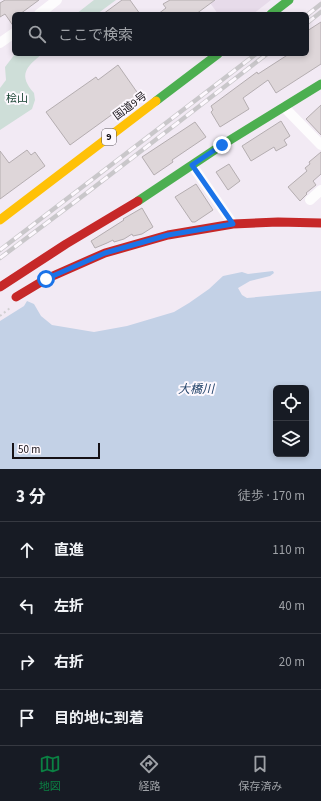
<!DOCTYPE html>
<html lang="ja">
<meta charset="utf-8">
<style>
:root{--surface:#171b24;--page:#242831;--text:#f1f3f6;--muted:#9ea1a6;--line:#363941;--accent:#0b8043}
body{margin:0;font-family:"Source Sans 3","Noto Sans JP",sans-serif;background:var(--page);color:var(--text)}
.controls{position:absolute;right:12px;bottom:12px;display:grid;overflow:hidden;border-radius:6px;box-shadow:0 2px 6px #0003}
.controls button{width:36px;height:36px;display:grid;place-items:center;padding:0;border:0;border-bottom:1px solid var(--line);background:var(--surface);color:var(--text);font:20px sans-serif}
.scale{position:absolute;left:12px;bottom:10px;width:88px;box-sizing:border-box;padding-left:4px;border:2px solid #151116;border-top:0;font-size:11px;line-height:14px;white-space:nowrap;color:#151116;-webkit-text-stroke:3px #fdf8fe;paint-order:stroke}
.stop{position:absolute;width:12px;height:12px;margin:-9px;border:3px solid #1a73e8;border-radius:50%;background:#fff}
.stop.end{background:#1a73e8;border-color:#fff;box-shadow:0 1px 4px #0008}
.list{margin:0;padding:0;list-style:none}
h2{display:flex;justify-content:space-between;align-items:center;height:52px;margin:0;padding:0 16px;font-size:17px}
h2 small{font-size:13px;font-weight:400;color:var(--muted)}
.list li{display:grid;grid-template-columns:26px 1fr auto;gap:12px;align-items:center;box-sizing:border-box;height:56px;padding:0 16px;border-top:1px solid var(--line)}
.list b{display:block;font-size:15px;white-space:nowrap}
.list em{font-size:13px;font-style:normal;color:var(--muted)}
.icon{flex:none;width:22px;height:22px;fill:none;stroke:currentColor;stroke-width:2;stroke-linecap:round;stroke-linejoin:round}
.map{position:relative;flex:none;width:321px;height:469px;overflow:hidden}
.search{position:absolute;background:var(--surface);box-shadow:0 2px 6px #0003;left:12px;right:12px;top:12px;height:44px;display:flex;align-items:center;gap:10px;box-sizing:border-box;padding:0 14px;border-radius:6px;color:var(--muted);font-size:15px}
.sheet{height:276px;background:var(--surface)}
nav{display:flex;justify-content:space-around;align-items:center;box-sizing:border-box;height:56px;border-top:1px solid var(--line);background:var(--surface);font-size:11px;color:var(--muted)}
nav a{display:grid;justify-items:center;gap:2px}
nav .on{color:var(--accent)}
.map>svg:first-child{display:block}
</style>
<div class="map">
<svg width="321" height="469" viewBox="0 0 321 469">
<rect width="100%" height="100%" fill="#f2eaf4"/>
<path fill="#e7dbea" d="M208,0H271L253,14H218Z"/>
<path fill="#ceded8" d="M94,0H116L97,14H76Z
M15,54H42C26,67 18,75 34,93L35,100L32,109L0,130V88L6,80L5,67Z"/>
<path fill="#c3d1e6" fill-rule="evenodd" d="M273,271L274,273L270,276L250,281L238,288L242,295L247,298L321,291V469H0V321L24,306L27,301L34,304L41,316L52,325L94,332L127,326L174,312L189,303L209,289L223,276L242,272L248,274ZM276,388H306V454H276Z"/>
<path fill="#ded6d9" stroke="#b4adb0" d="M5,0H39L20,14H14V27L5,14L0,17V3Z
M122,0H130L140,14H103Z
M170,0H215L196,14H158L166,8L163,4Z
M321,22V64L276,93L268,80L243,98L249,109L220,127L211,112L213,110L211,106L257,72L258,74L289,54H307V31Z
M118,65L139,95L70,145L46,112L96,77L98,80Z
M321,105V135L306,119Z
M281,121L290,136L284,140L287,145L276,151L274,147L251,161L242,146Z
M195,122L206,137L172,160L173,162L154,175L142,157Z
M27,150L31,155L35,152L45,166L0,199V151L9,163Z
M321,152V174L313,181L316,185L306,193L307,194L300,201L288,187L307,171L305,168L310,164L309,162Z
M229,164L240,181L228,190L216,172Z
M196,184L213,210L195,222H192L175,197Z
M142,208L153,227L142,234L133,236L132,234L124,239L114,242L113,240L107,243L95,248L91,241L124,220L123,219Z"/>
<g fill="none" stroke-linecap="round" stroke-linejoin="round">
<path stroke="#d1cfd2" stroke-width="2" stroke-dasharray="2 3" stroke-linecap="butt" d="M0,316L10,308"/>
<path stroke="#fdfcfd" stroke-width="10" d="M39,14L57,0
M0,43L14,33
M284,107L321,145
M192,165L233,224
M310,200L321,190"/>
<path stroke="#4caf50" stroke-width="9" d="M271,14L289,0
M156,101L218,54
M138,201L222,145L321,84"/>
<path stroke="#ffc107" stroke-width="9" d="M0,220L156,101"/>
<path stroke="#c62828" stroke-width="9" d="M0,287L66,244L138,201
M16,297L46,279L105,253L168,235L233,224L278,222L321,223"/>
<defs>
<path id="rail" d="M307,15L321,4
M307,23L321,12
M0,250L256,54
M0,258L84,195L267,54"/>
</defs>
<use href="#rail" stroke="#c9c7ca" stroke-width="4.5"/>
<use href="#rail" stroke="#fdf8fe" stroke-width="3" stroke-dasharray="9" stroke-linecap="butt"/>
</g>
<g fill="none" stroke-linecap="round" stroke-linejoin="round">
<path stroke="#1a73e8" stroke-width="5" d="M46,279L105,253L168,235L233,224L192,165L222,145"/>
</g>
<g text-anchor="middle" dominant-baseline="central" stroke-width="4" stroke-linejoin="round" paint-order="stroke">
<rect fill="#fdf8fe" stroke="#5b565c" stroke-width="1" x="102" y="129" width="14" height="16" rx="3"/>
<g font-size="10" font-weight="bold" fill="#151116">
<text x="109" y="137">9</text>
</g>
<g font-size="11" fill="#0e3c29" stroke="#fdf8fe">
<text x="17" y="98">桧山</text>
</g>
<g font-size="11" fill="#151116" stroke="#fdf8fe">
<text transform="translate(130 106) rotate(-37)">国道9号</text>
</g>
<g font-size="12" font-style="italic" fill="#23446a" stroke="#fdf8fe">
<text x="196" y="389">大橋川</text>
</g>
</g>
</svg>
<div class="controls">
<button><svg class="icon" aria-label="locate" viewBox="0 0 24 24"><circle cx="12" cy="12" r="6"/><path d="M12 2v4M12 18v4M2 12h4M18 12h4"/></svg></button>
<button><svg class="icon" aria-label="layers" viewBox="0 0 24 24"><path d="M12 4l9 5-9 5-9-5zM3 14l9 5 9-5"/></svg></button>
</div>
<div class="scale">50 m</div>
<div class="stop" style="left:46px;top:279px"></div>
<div class="stop end" style="left:222px;top:145px"></div>
<div class="search"><svg class="icon" aria-label="search" viewBox="0 0 24 24"><circle cx="10" cy="10" r="6"/><path d="M15 15l6 6"/></svg>ここで検索</div>
</div>
<section class="sheet">
<h2>3 分<small>徒歩 · 170 m</small></h2>
<ul class="list">
<li><svg class="icon" aria-label="ahead" viewBox="0 0 24 24"><path d="M12 20V5M6 11l6-6 6 6"/></svg><div><b>直進</b></div><em>110 m</em></li>
<li><svg class="icon" aria-label="left" viewBox="0 0 24 24"><path d="M17 20v-9H6M10 6l-5 5 5 5"/></svg><div><b>左折</b></div><em>40 m</em></li>
<li><svg class="icon" aria-label="right" viewBox="0 0 24 24"><path d="M7 20v-9h11M14 6l5 5-5 5"/></svg><div><b>右折</b></div><em>20 m</em></li>
<li><svg class="icon" aria-label="arrive" viewBox="0 0 24 24"><path d="M6 21V4h12l-3 4 3 4H6"/></svg><div><b>目的地に到着</b></div></li>
</ul>
</section>
<nav>
<a class="on"><svg class="icon" aria-label="map" viewBox="0 0 24 24"><path d="M3 6l6-2 6 2 6-2v14l-6 2-6-2-6 2zM9 4v14M15 6v14"/></svg>地図</a>
<a><svg class="icon" aria-label="directions" viewBox="0 0 24 24"><path d="M12 3l9 9-9 9-9-9zM9 14v-3h6M13 9l2 2-2 2"/></svg>経路</a>
<a><svg class="icon" aria-label="saved" viewBox="0 0 24 24"><path d="M7 4h10v16l-5-4-5 4z"/></svg>保存済み</a>
</nav>
